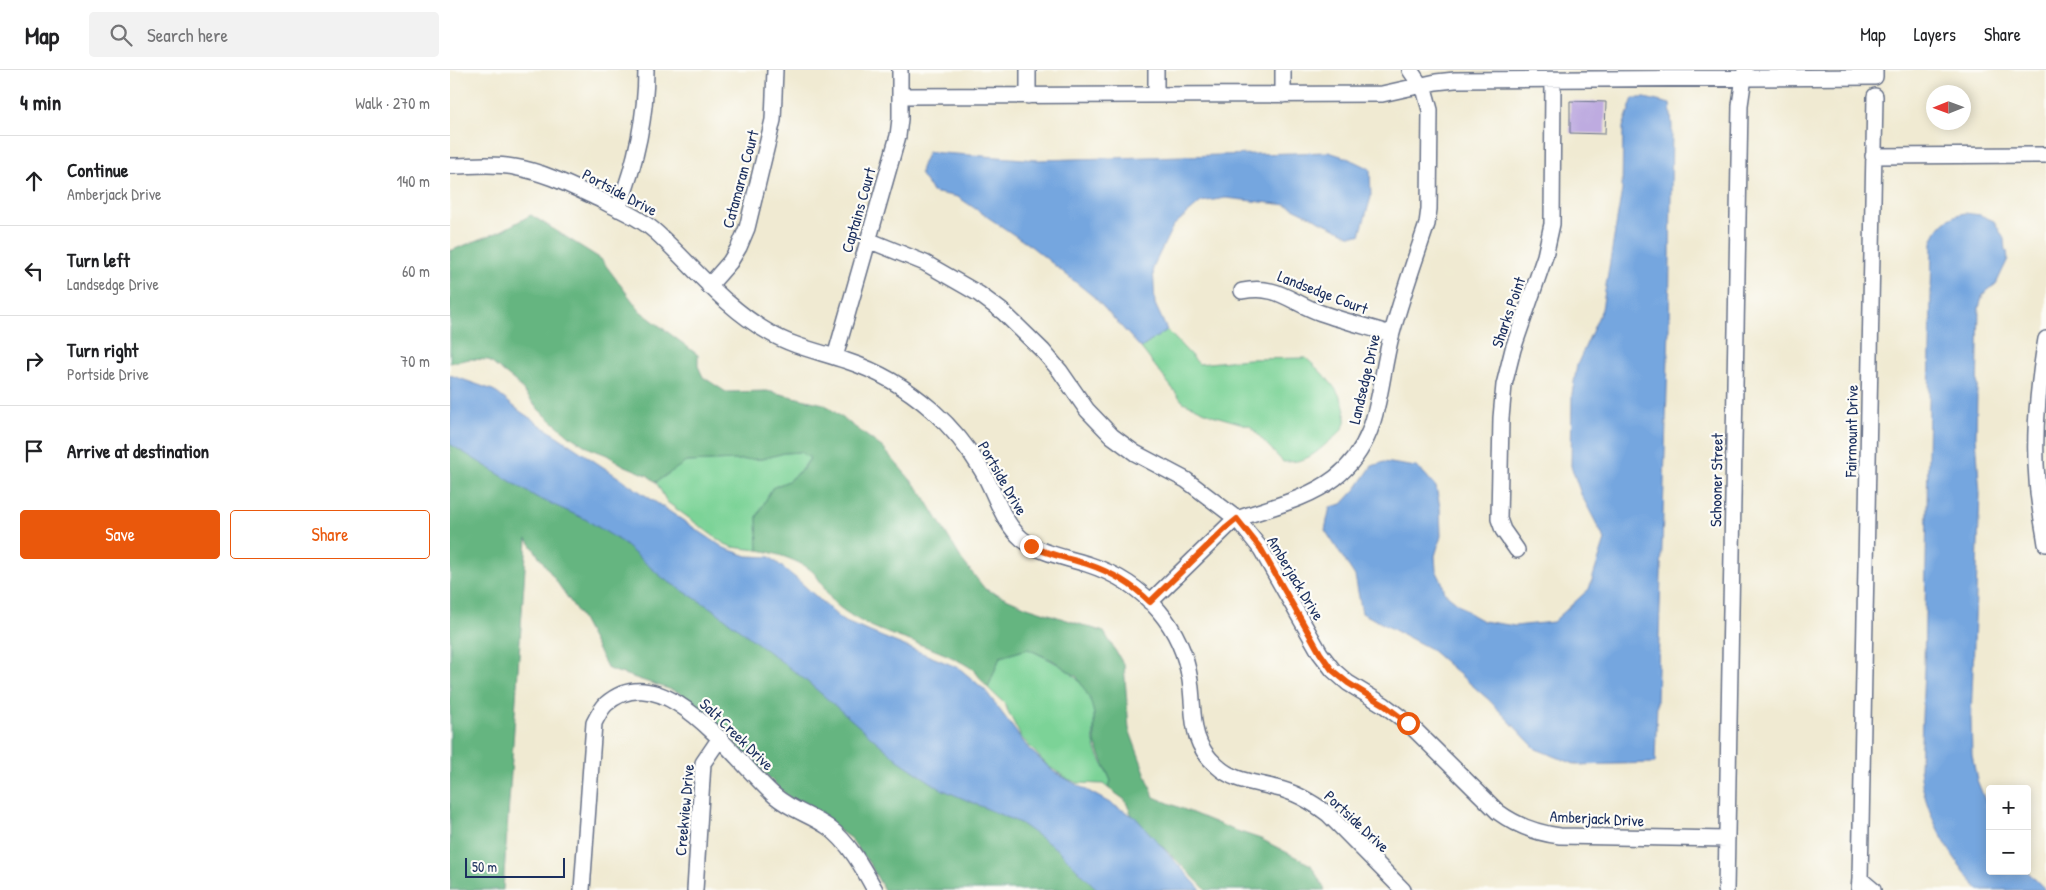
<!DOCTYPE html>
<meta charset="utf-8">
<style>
:root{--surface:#fff;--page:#f2f2f2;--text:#202124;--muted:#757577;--line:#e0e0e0;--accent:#ea580c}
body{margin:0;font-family:"Patrick Hand",sans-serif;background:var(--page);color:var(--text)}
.controls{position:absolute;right:15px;bottom:15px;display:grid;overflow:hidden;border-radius:5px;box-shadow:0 2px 12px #0003}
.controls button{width:45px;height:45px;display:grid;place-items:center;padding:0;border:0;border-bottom:1px solid var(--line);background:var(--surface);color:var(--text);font:25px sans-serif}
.compass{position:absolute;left:1476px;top:15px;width:45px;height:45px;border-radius:50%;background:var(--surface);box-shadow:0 2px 12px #0003;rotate:269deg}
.scale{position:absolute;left:15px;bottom:12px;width:100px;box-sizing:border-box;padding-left:5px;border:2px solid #1b2f5e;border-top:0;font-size:14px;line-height:18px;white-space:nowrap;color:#1b2f5e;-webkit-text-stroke:4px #fdfcf7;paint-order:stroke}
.stop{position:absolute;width:15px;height:15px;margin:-11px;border:4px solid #ea580c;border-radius:50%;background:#fff}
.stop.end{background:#ea580c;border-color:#fff;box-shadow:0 1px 5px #0008}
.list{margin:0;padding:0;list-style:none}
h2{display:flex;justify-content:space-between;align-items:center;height:65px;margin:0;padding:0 20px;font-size:21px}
h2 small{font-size:16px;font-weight:400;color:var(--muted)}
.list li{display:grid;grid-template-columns:32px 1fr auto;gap:15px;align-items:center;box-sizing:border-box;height:90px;padding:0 20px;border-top:1px solid var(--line)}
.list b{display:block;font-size:19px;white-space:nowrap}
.list p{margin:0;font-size:16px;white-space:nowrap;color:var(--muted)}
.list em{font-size:16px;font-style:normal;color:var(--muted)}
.actions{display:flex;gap:10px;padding:15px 20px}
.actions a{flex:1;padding:11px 0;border:1px solid var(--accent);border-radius:5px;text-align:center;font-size:18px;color:var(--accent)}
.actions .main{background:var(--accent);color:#fff}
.icon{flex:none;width:28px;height:28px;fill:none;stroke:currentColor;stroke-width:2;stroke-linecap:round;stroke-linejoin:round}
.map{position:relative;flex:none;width:1596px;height:820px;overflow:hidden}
header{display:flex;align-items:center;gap:30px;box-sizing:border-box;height:70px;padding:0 25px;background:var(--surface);border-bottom:1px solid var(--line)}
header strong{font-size:24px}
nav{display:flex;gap:28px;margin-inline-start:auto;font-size:18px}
.search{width:350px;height:45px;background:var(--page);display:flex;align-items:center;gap:12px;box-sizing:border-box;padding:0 18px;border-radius:5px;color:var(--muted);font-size:19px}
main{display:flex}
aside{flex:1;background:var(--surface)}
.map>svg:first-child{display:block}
</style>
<header>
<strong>Map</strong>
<div class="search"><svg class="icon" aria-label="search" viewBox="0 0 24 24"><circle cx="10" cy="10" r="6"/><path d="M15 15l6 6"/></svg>Search here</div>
<nav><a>Map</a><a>Layers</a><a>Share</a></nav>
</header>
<main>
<aside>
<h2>4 min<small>Walk · 270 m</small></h2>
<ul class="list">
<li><svg class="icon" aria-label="ahead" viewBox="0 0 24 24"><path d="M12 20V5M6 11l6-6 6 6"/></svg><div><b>Continue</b><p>Amberjack Drive</p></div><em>140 m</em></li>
<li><svg class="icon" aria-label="left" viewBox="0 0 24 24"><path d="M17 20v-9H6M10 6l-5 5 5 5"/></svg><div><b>Turn left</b><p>Landsedge Drive</p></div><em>60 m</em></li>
<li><svg class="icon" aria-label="right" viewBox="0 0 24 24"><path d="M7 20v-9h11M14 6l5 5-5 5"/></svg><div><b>Turn right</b><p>Portside Drive</p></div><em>70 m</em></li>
<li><svg class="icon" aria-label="arrive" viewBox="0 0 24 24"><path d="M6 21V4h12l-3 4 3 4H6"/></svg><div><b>Arrive at destination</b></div></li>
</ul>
<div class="actions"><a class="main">Save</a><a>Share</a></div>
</aside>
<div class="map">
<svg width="1596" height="820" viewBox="0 0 1596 820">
<rect width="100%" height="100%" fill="#fdfcf7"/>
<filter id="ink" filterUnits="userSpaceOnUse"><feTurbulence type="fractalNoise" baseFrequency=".02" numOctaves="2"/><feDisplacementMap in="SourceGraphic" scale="10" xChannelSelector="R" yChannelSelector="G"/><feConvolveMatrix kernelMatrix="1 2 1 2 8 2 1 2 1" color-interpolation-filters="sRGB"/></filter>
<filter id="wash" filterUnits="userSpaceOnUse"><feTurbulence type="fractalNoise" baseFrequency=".0096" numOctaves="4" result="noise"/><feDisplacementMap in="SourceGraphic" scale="20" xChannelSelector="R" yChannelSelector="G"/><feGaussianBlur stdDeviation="1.12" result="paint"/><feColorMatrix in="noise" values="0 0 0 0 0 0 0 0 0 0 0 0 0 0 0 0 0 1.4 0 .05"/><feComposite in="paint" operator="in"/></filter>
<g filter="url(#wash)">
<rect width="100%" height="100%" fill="#f0ead2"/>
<path fill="#7cd397" stroke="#4c817a" d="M717,260L749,294L798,289L856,288C873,304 899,326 895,352C894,362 881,369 875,375C860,388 853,392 833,392L800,356L762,345L733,332L691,278Z
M350,382L360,388L353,398L338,411L322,418L307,447L308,480L282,477L273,473L217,432L206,412L235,392L312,389L334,383Z
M578,579C609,594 639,607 644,644C645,653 643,663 644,672C646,684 656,699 661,711L658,718L653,714L628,713L618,709L598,696L571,667L554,633L538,618L550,587Z"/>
<path fill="#65b580" stroke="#40726f" d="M81,145L151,189L190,241L248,285V296L253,307L276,322L317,321L374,334L433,378L472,423L512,490L535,519L577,537L654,562L674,595L679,659L704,727L781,759L811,769L861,795L875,820H756L712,776L688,759L675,730L658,718L661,711L645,673L644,644L640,629L627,607L604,591L578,579L550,587L538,618C532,612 528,603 521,598C480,571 428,568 389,537C378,529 373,513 364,503C354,492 323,482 308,480L307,447L322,418L338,411L354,398L360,388L350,382L334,383L312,389L236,392L206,412L197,405L173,395L157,385L139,378L121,367L89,340L66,312L38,290L20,289L0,293V181L51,161Z
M0,364L108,428L545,723L662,820H434L421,796L400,768L336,725L279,667L280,665L228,622L158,599L129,544L77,469L53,820H0Z"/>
<path fill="#74a6df" stroke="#486a9e" d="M1183,28H1195L1220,34L1222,56L1219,258L1205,693L1127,695L1086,679L1038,629L979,578L912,543L905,506L875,460L880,437L892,434L906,419L922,396L934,392L966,397L974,403L986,417L990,437L991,466L985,486L986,500L992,512L995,523L1022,545L1033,551L1065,556L1103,552L1139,519L1155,470L1131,424L1121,396L1122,324L1127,295L1152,239L1172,120L1173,57Z
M478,82L588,90L879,82L897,88L920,99L921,127L910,165H899L837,135L776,128L751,132L723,156L703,197L705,234L717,260L691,278L644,227L582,177L508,127L482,122C470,99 465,110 478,82Z
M1515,143L1530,145L1544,151L1554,169L1555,181H1557L1558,189L1546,214L1533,224L1529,238L1526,366L1530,425L1521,648L1522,685L1527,710L1540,743V801H1577L1596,820H1529C1500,786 1473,743 1470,698L1474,598L1482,172C1488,155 1498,146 1515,143Z
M0,305L43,320L71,342L274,478L297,486L320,487L348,510L393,551L509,598L535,620L578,678L604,702L685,747L751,820H648L608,780L570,753L491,719L448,690L353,608L264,540L214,509L169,470L135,449L86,427L0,374Z"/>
<g id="blocks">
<path fill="#beabe0" d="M1120,31L1156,32L1155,64L1120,63Z"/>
</g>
</g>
<g filter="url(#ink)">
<use href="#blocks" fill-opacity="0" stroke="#667087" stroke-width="1"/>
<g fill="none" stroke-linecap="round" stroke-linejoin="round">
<defs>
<path id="minor" d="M578,0V26
M706,0V25
M833,0V25
M450,26L932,24L986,12L1005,10L1425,7V0
M1423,86L1596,85
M0,96C21,96 43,93 64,97C95,102 123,117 151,130C170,140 191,148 207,163C245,198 274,237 320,263C344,277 371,282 397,291C428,301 458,319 482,340C501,357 518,377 531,399C545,421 551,451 572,469C591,484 615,487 637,494C665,503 690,518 709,541C726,561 736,585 740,610C745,643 738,671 767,696C784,712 805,712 826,718C846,722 862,732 878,744L953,820
M168,139C186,93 196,49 196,0
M418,170L475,193L529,224L553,242L593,281L610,301L637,340L662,366L685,383L736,410L787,449L811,479L870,583L883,600L898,613L934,635L958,653L1048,742C1067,756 1086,763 1110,766L1277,769
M259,216L280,192L289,177L297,158L323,50L325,0
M792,221C827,214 840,232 871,243C894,251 918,257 941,264
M1596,269C1588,316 1583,363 1587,410C1588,432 1593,453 1596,474
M385,287L448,66L450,49V0
M1067,480L1053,460L1049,449L1051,348L1054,315L1063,279L1095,186L1102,154L1103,10
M700,532L781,453L787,449C820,437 856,430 885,408C933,370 927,316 942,263C952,226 965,190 977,154L979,139L980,40L975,22L960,0
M1410,809L1425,26
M132,820L144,653C147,647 151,639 156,634C215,583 287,694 325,726C343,741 361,745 378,757C399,772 413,798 425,820
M245,820L253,693L270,668
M1276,820L1290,35L1295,0
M1409,820L1410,809L1423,820"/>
</defs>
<use href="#minor" stroke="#667087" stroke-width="18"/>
<use href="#minor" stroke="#fff" stroke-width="15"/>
</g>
</g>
<g fill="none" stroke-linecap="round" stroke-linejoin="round" filter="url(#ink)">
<path stroke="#ea580c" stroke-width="6" d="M581,476C599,485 618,488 637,494C661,502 682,514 700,532L776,458L787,449L811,479L870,583L882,600L898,613L934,635L958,653"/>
</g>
<g text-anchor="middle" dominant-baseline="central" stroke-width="4.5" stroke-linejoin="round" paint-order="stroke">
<g font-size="16" fill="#1b2f5e" stroke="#fdfcf7">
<text transform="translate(290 109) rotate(-75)">Catamaran Court</text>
<text transform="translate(170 122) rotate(28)">Portside Drive</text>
<text transform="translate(408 140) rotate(-74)">Captains Court</text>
<text transform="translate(873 222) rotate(21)">Landsedge Court</text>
<text transform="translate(1058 242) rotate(-71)">Sharks Point</text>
<text transform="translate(914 309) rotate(-77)">Landsedge Drive</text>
<text transform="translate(1401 361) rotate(-89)">Fairmount Drive</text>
<text transform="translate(553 408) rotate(60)">Portside Drive</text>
<text transform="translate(1266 410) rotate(-89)">Schooner Street</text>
<text transform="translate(846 508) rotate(59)">Amberjack Drive</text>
<text transform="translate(287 664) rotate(44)">Salt Creek Drive</text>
<text transform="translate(234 740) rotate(-85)">Creekview Drive</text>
<text transform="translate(1147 748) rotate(3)">Amberjack Drive</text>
<text transform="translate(907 751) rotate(43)">Portside Drive</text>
</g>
</g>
</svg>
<div class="controls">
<button>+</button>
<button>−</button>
</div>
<svg class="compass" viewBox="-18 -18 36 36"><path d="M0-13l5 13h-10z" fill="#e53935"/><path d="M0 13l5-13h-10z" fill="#757577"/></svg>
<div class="scale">50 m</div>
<div class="stop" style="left:958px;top:653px"></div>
<div class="stop end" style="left:581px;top:476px"></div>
</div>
</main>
